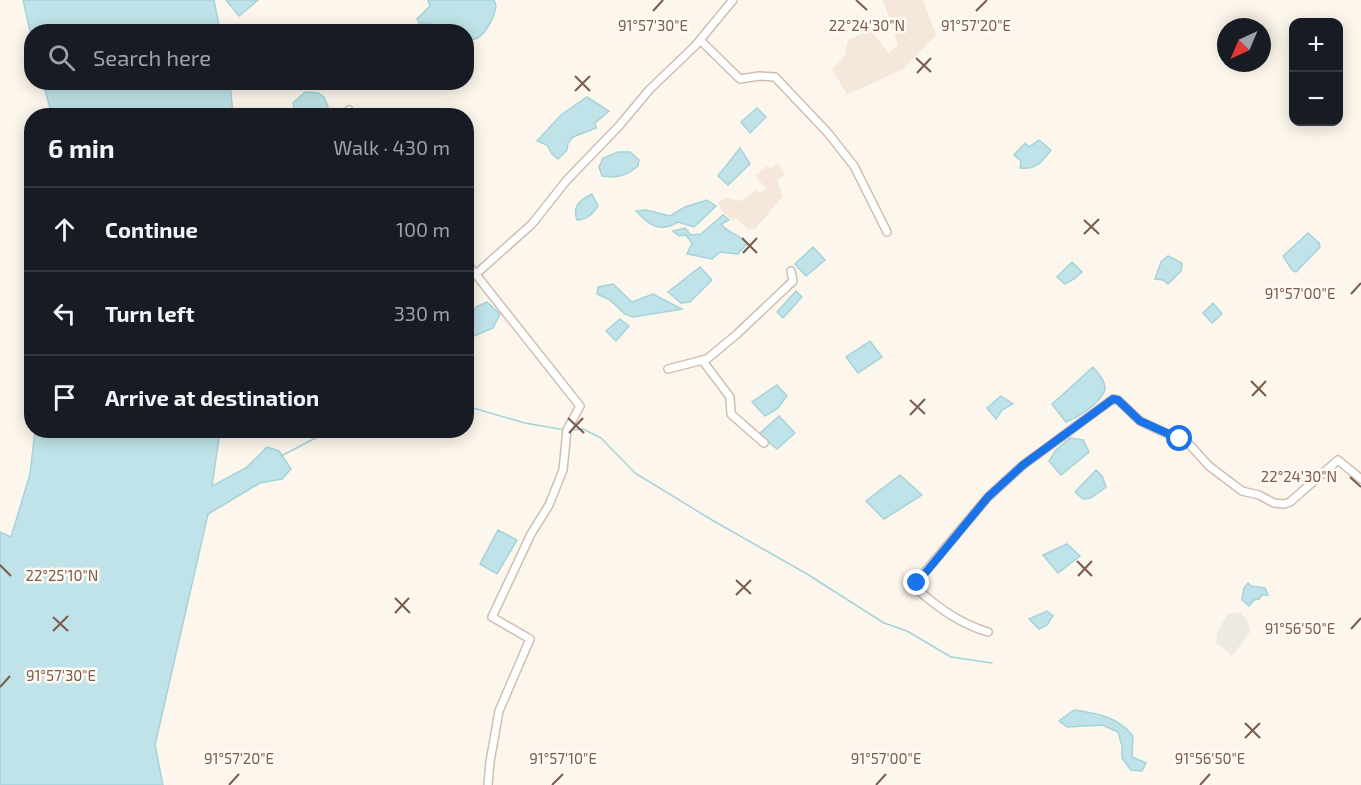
<!DOCTYPE html>
<meta charset="utf-8">
<style>
:root{--surface:#171b24;--page:#20242c;--text:#f1f3f6;--muted:#9ea1a6;--line:#363941}
body{margin:0;font-family:"Exo 2",sans-serif;background:var(--page);color:var(--text)}
.controls{position:absolute;right:18px;top:18px;display:grid;overflow:hidden;border-radius:12px;box-shadow:0 3px 15px #0003}
.controls button{width:54px;height:54px;display:grid;place-items:center;padding:0;border:0;border-bottom:2px solid var(--line);background:var(--surface);color:var(--text);font:30px sans-serif}
.compass{position:absolute;left:1217px;top:18px;width:54px;height:54px;border-radius:50%;background:var(--surface);box-shadow:0 3px 15px #0003;rotate:224deg}
.stop{position:absolute;width:18px;height:18px;margin:-14px;border:4px solid #1a73e8;border-radius:50%;background:#fff}
.stop.end{background:#1a73e8;border-color:#fff;box-shadow:0 2px 6px #0008}
.list{margin:0;padding:0;list-style:none}
h2{display:flex;justify-content:space-between;align-items:center;height:78px;margin:0;padding:0 24px;font-size:26px}
h2 small{font-size:20px;font-weight:400;color:var(--muted)}
.list li{display:grid;grid-template-columns:39px 1fr auto;gap:18px;align-items:center;box-sizing:border-box;height:84px;padding:0 24px;border-top:2px solid var(--line)}
.list b{display:block;font-size:22px;white-space:nowrap}
.list em{font-size:20px;font-style:normal;color:var(--muted)}
.icon{flex:none;width:33px;height:33px;fill:none;stroke:currentColor;stroke-width:2;stroke-linecap:round;stroke-linejoin:round}
.map{position:relative;flex:none;width:1361px;height:785px;overflow:hidden}
.search{position:absolute;background:var(--surface);box-shadow:0 3px 15px #0003;left:24px;top:24px;width:450px;height:66px;display:flex;align-items:center;gap:15px;box-sizing:border-box;padding:0 21px;border-radius:24px;color:var(--muted);font-size:22px}
.panel{position:absolute;background:var(--surface);box-shadow:0 3px 15px #0003;left:24px;top:108px;width:450px;height:330px;border-radius:24px}
.map>svg:first-child{display:block}
</style>
<div class="map">
<svg width="1361" height="785" viewBox="0 0 1361 785">
<rect width="100%" height="100%" fill="#fdf6ec"/>
<path fill="#f5e8da" d="M883,0H923L936,35L903,69L847,95L832,69L844,57L848,40L870,30L889,53L898,45Z
M778,163L785,174L777,181L783,196L755,229H748L736,219L732,220L723,213L718,203L726,198L739,201L749,196L755,190L760,193L766,188L755,176L767,166L770,169Z"/>
<path fill="#efe9e4" d="M1240,612L1248,622L1250,632L1232,656L1216,643L1217,632L1228,614Z"/>
<path fill="#bfe3e8" stroke="#a5d3da" stroke-width="1.5" d="M23,0H214L220,31L32,32L31,35Z
M226,0H258L239,16Z
M428,0H494L496,6C494,19 482,44 467,39L466,32L450,31L430,23H419L417,19L430,6Z
M43,83H230L233,115H52Z
M305,92L318,93L324,97L328,107L323,115H295L293,103Z
M587,97L609,111L595,123L596,128L573,137L568,143L567,150L558,159L552,154L547,145L537,141L561,115Z
M757,108L766,117L750,133L741,122Z
M1039,140L1051,150C1042,162 1036,170 1020,168L1021,161L1014,155L1025,143L1029,147Z
M740,148L750,164L728,185L718,176Z
M618,152H630L639,160L638,166C626,176 618,178 602,176L599,167L603,158Z
M592,194L598,206C592,214 587,220 577,220C572,206 580,200 592,194Z
M707,200L716,206L694,227L678,222C660,233 650,226 636,211L646,210L670,216L685,207Z
M723,215L729,220L721,224C728,234 741,234 747,244L738,254L720,252L712,259L687,254L692,243L686,235L679,236L673,231L685,228L691,235L701,234Z
M1308,233L1319,243L1320,247L1296,272L1292,270L1283,256Z
M813,247L825,260L806,276L795,264Z
M1168,256L1182,263L1181,271L1168,284L1163,280L1155,279L1161,262Z
M1072,262L1082,272L1074,279L1065,284L1057,277Z
M700,267L712,280L690,302L681,303L668,292Z
M613,284L632,302L653,294L682,309L633,317L625,314L610,300L597,294L598,287Z
M796,291L802,297L783,318L777,312Z
M487,302L500,314L493,328L467,339V314L470,315L476,307Z
M1213,303L1222,314L1212,323L1203,313Z
M620,319L629,326L616,341L606,331Z
M870,341L882,357L858,373L846,357Z
M1093,367C1109,385 1110,391 1091,407C1083,414 1076,418 1066,422L1052,404Z
M777,385L787,396L777,409L765,416L752,402Z
M1001,396L1013,404L1002,410L996,419L987,408Z
M779,416L795,433L777,449L759,434Z
M35,431H220L212,486L246,468L267,447L279,451L291,469L282,479L260,483L208,514L155,745L163,785H0V532L11,537L30,474Z
M1070,438L1083,440L1089,452L1061,475L1049,461L1056,450Z
M1096,470L1102,476L1106,487L1091,498L1083,499L1075,492Z
M900,475L922,495L884,519L866,501Z
M498,530L517,540L497,574L480,564Z
M1067,544L1080,556L1058,573L1043,555Z
M1248,583L1251,586L1265,588L1268,595H1262L1259,599L1254,600L1249,606L1242,600L1244,588Z
M1047,611L1053,616L1047,625L1039,629L1029,619Z
M1074,710C1097,713 1118,717 1133,736L1132,757L1146,763L1142,771L1131,770L1122,758V746L1118,732L1102,725L1067,727L1059,721Z"/>
<g fill="none" stroke-linecap="round" stroke-linejoin="round">
<path stroke="#a5d3da" stroke-width="1.5" d="M466,406L525,423L565,430
M569,430L583,429L601,438L635,473L712,520L807,574L884,623L907,631L951,657L992,663
M281,456L331,430"/>
<defs>
<path id="minor" d="M700,40L740,79L759,76L775,77L828,133L854,166L887,232
M349,110L354,116
M466,262L580,406L567,430L563,470L549,505L531,534L492,617L530,639L499,711L490,762L488,785
M476,274L532,224L566,181L619,126L650,89L695,46L733,0
M702,360L730,397L731,414L764,443
M668,369L707,359L737,334L793,281L791,271
M988,632C961,624 940,609 919,591L917,587L919,579L988,497L1023,465L1113,399L1118,400L1140,421L1189,444L1209,466L1242,491L1259,495L1274,503L1284,504L1290,502L1338,460L1361,479"/>
</defs>
<use href="#minor" stroke="#d1beb0" stroke-width="10"/>
<use href="#minor" stroke="#fff" stroke-width="7"/>
</g>
<g fill="none" stroke-linecap="round" stroke-linejoin="round">
<path stroke="#1a73e8" stroke-width="8" d="M917,583L988,497L1023,465L1113,399L1118,400L1140,421L1180,439"/>
</g>
<path fill="none" stroke="#7a5c4d" stroke-width="2" d="M856,0L867,10M653,11L663,0M976,11L987,0M916,58L931,72M917,73L931,58M575,76L590,91M575,91L590,76M1084,220L1099,234M1084,234L1099,219M742,238L757,253M743,253L757,238M1351,294L1361,283M1251,381L1266,396M1252,396L1266,381M910,400L925,414M910,415L925,399M568,418L584,433M569,433L583,418M1350,477L1361,487M1077,561L1092,576M0,565L11,576M1078,576L1092,561M736,580L751,594M736,595L751,580M395,598L410,613M395,613L409,598M53,617L68,631M1351,629L1361,618M53,631L68,616M0,687L10,676M1245,723L1260,738M1245,738L1260,723M229,785L239,774M552,785L563,774M876,785L886,774M1200,785L1210,774"/>
<g font-size="15" text-anchor="middle" fill="#7a5c4d" stroke="#fffaf3" stroke-width="5" stroke-linejoin="round" paint-order="stroke">
<text x="867" y="31">22°24'30"N</text>
<text x="653" y="31">91°57'30"E</text>
<text x="976" y="31">91°57'20"E</text>
<text x="1300" y="299">91°57'00"E</text>
<text x="1299" y="482">22°24'30"N</text>
<text x="62" y="581">22°25'10"N</text>
<text x="1300" y="634">91°56'50"E</text>
<text x="61" y="681">91°57'30"E</text>
<text x="239" y="764">91°57'20"E</text>
<text x="563" y="764">91°57'10"E</text>
<text x="886" y="764">91°57'00"E</text>
<text x="1210" y="764">91°56'50"E</text>
</g>
</svg>
<div class="controls">
<button>+</button>
<button>−</button>
</div>
<svg class="compass" viewBox="-18 -18 36 36"><path d="M0-13l5 13h-10z" fill="#e53935"/><path d="M0 13l5-13h-10z" fill="#9ea1a6"/></svg>
<div class="stop" style="left:1180px;top:439px"></div>
<div class="stop end" style="left:917px;top:583px"></div>
<div class="search"><svg class="icon" aria-label="search" viewBox="0 0 24 24"><circle cx="10" cy="10" r="6"/><path d="M15 15l6 6"/></svg>Search here</div>
<section class="panel">
<h2>6 min<small>Walk · 430 m</small></h2>
<ul class="list">
<li><svg class="icon" aria-label="ahead" viewBox="0 0 24 24"><path d="M12 20V5M6 11l6-6 6 6"/></svg><div><b>Continue</b></div><em>100 m</em></li>
<li><svg class="icon" aria-label="left" viewBox="0 0 24 24"><path d="M17 20v-9H6M10 6l-5 5 5 5"/></svg><div><b>Turn left</b></div><em>330 m</em></li>
<li><svg class="icon" aria-label="arrive" viewBox="0 0 24 24"><path d="M6 21V4h12l-3 4 3 4H6"/></svg><div><b>Arrive at destination</b></div></li>
</ul>
</section>
</div>
